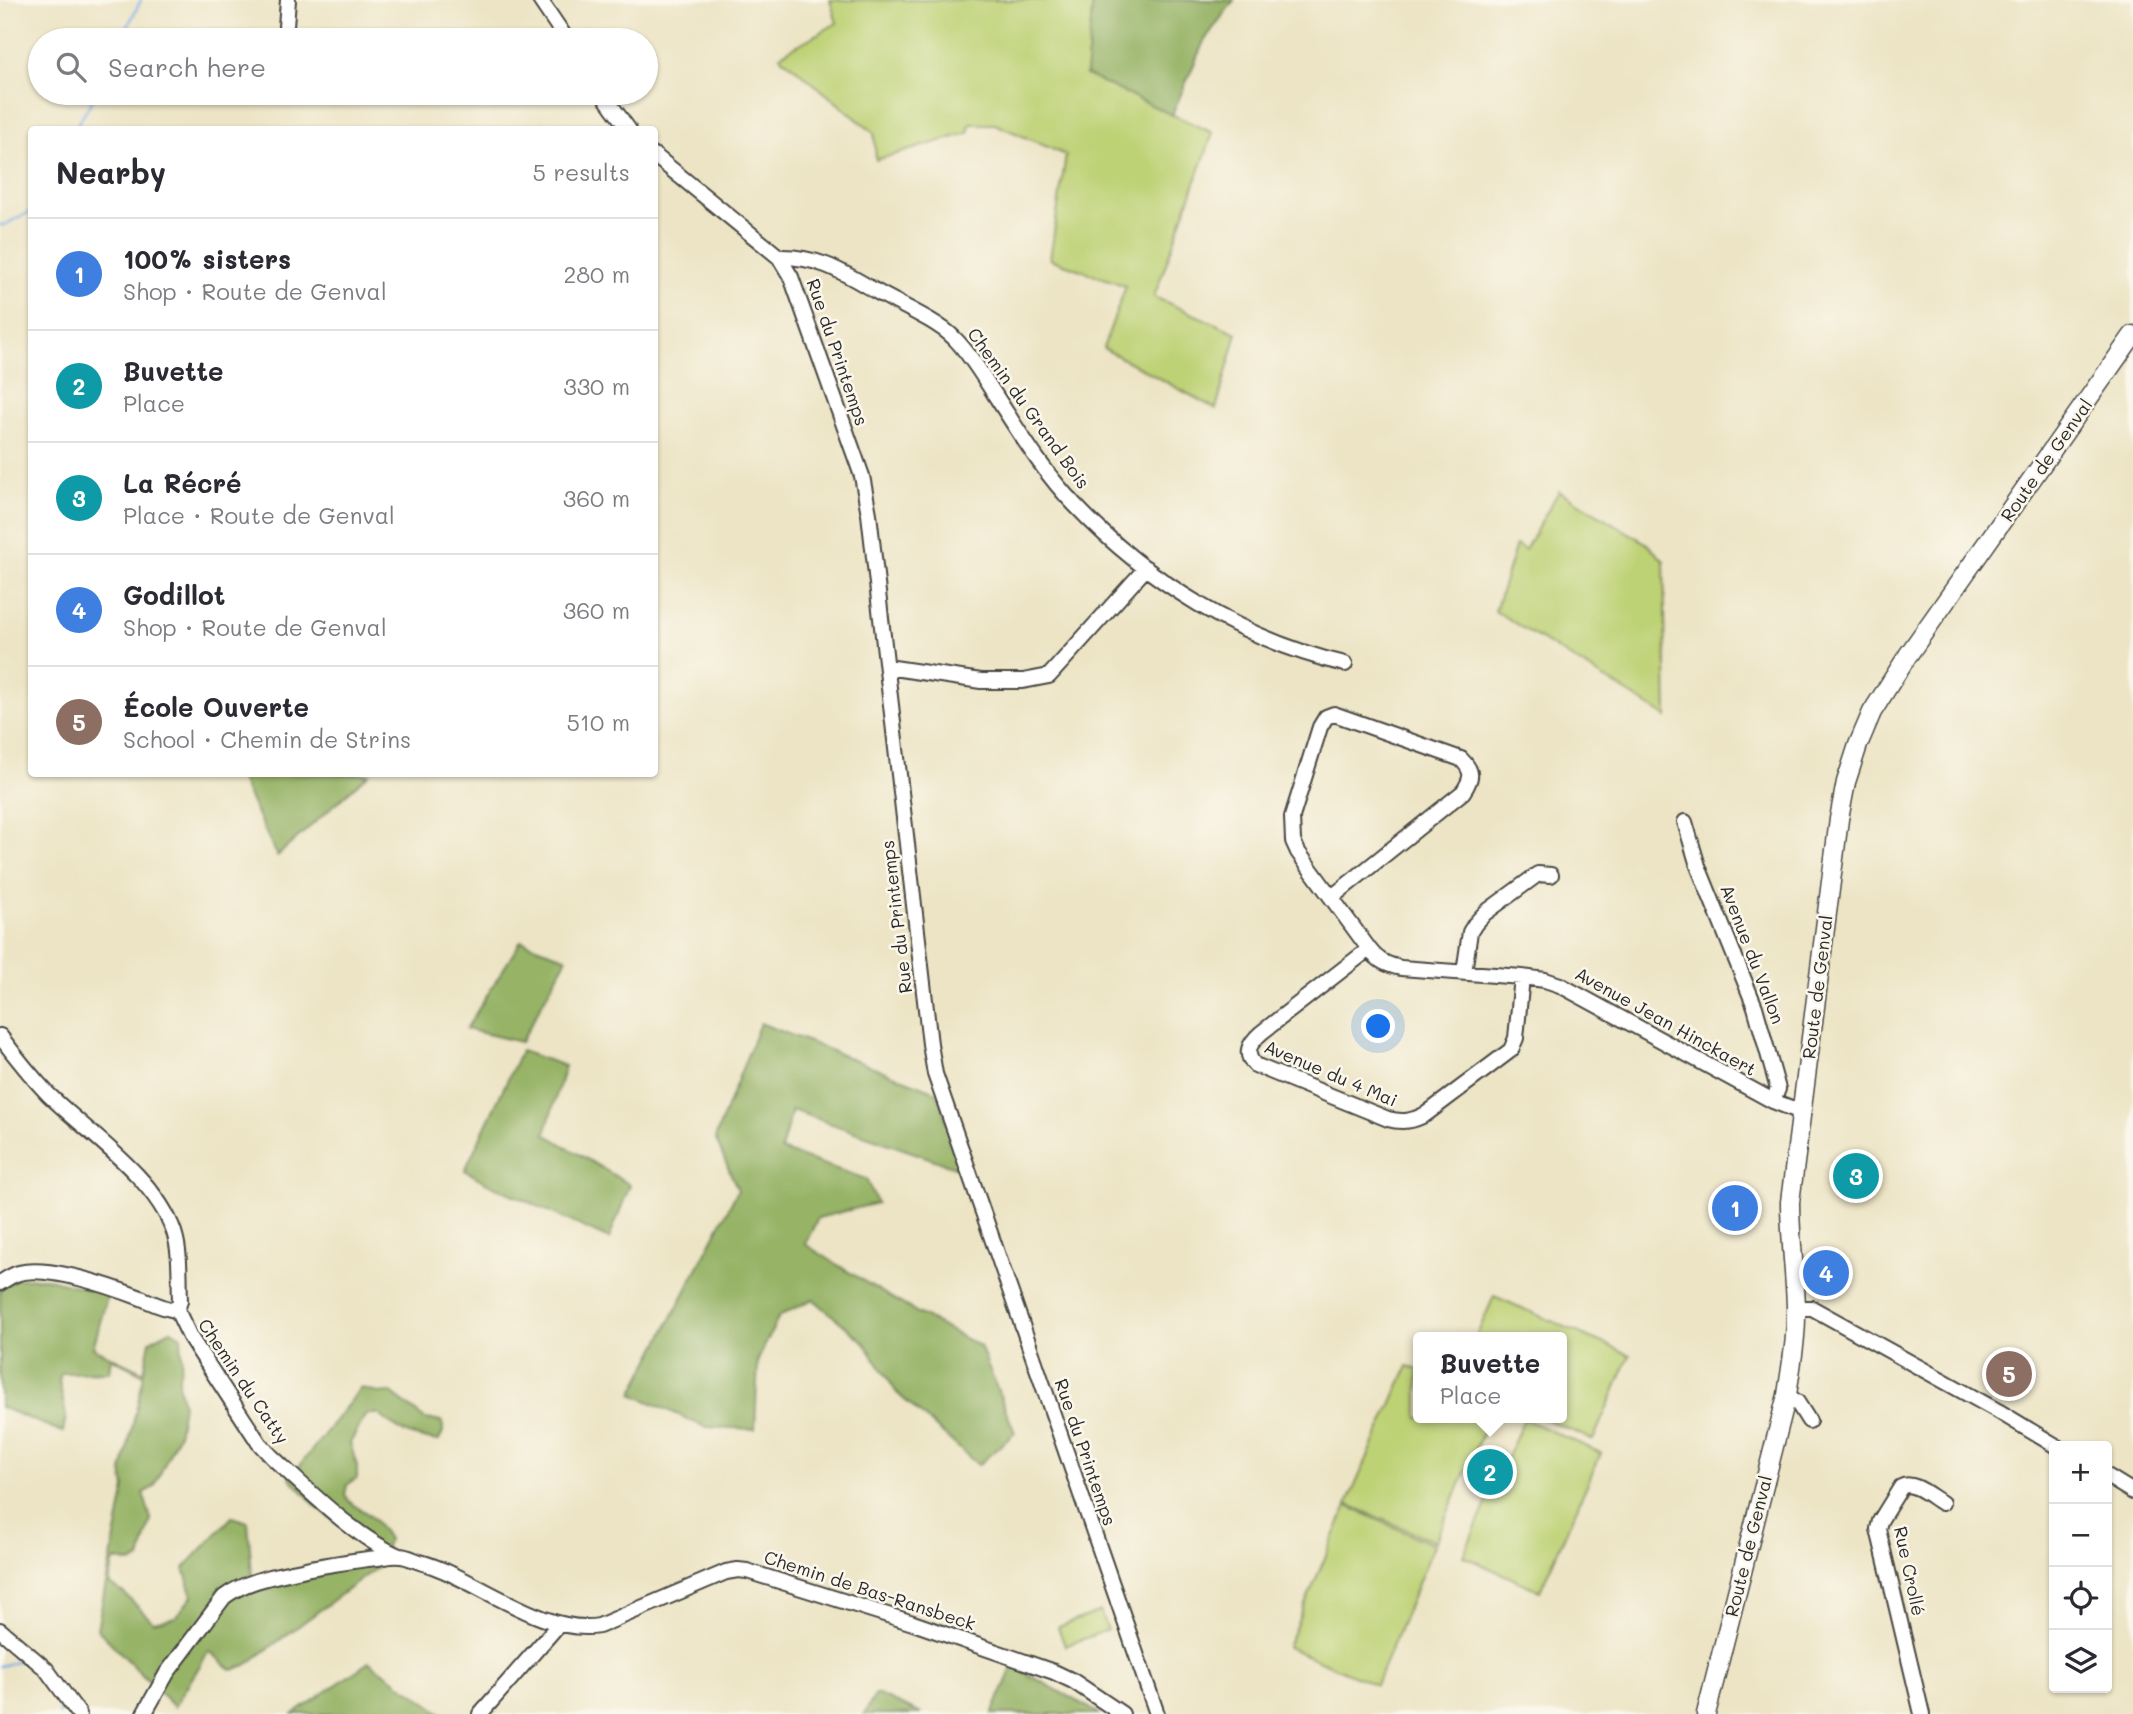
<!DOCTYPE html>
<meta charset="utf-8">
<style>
:root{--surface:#fff;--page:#f7f7f7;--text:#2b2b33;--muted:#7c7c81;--line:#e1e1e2;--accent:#ea580c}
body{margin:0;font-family:Mali,sans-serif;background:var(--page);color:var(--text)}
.controls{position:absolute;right:21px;bottom:21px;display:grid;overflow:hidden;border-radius:7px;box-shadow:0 2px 5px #0004}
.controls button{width:63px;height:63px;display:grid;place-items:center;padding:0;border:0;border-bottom:2px solid var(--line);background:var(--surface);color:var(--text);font:35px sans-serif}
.you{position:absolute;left:1379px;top:1027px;width:24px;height:24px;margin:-18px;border:5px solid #fff;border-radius:50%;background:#1a73e8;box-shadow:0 0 0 10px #1a73e833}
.badge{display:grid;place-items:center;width:46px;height:46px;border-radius:50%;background:var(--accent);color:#fff;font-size:23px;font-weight:700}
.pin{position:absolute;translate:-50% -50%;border:4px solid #fff;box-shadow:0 2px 7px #0006}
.popup{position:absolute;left:1413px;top:1332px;width:154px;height:91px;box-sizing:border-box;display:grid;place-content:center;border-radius:7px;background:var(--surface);filter:drop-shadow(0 2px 5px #0005);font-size:23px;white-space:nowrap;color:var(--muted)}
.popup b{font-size:26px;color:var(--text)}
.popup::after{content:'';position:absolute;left:50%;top:100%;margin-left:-14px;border:14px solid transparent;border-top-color:var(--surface)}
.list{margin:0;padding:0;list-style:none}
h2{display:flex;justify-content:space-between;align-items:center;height:91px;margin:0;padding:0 28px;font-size:30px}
h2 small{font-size:23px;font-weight:400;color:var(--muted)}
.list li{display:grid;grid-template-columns:46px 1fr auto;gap:21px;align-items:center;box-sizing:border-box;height:112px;padding:0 28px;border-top:2px solid var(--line)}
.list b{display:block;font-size:26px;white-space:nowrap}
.list p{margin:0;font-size:23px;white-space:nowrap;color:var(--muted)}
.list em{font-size:23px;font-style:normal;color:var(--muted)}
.icon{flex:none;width:38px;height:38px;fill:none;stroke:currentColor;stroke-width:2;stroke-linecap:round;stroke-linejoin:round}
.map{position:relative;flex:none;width:2133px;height:1714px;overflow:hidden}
.search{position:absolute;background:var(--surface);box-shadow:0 2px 5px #0004;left:28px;top:28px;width:630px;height:77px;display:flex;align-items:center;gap:18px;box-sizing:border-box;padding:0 24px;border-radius:38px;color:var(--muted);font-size:26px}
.panel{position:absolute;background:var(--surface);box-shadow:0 2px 5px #0004;left:28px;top:126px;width:630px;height:651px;border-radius:7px}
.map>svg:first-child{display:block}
</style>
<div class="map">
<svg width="2133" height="1714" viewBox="0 0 2133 1714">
<rect width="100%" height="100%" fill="#fbf7ec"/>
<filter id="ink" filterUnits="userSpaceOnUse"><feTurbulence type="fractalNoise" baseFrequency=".0143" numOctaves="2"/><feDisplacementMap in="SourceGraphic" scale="14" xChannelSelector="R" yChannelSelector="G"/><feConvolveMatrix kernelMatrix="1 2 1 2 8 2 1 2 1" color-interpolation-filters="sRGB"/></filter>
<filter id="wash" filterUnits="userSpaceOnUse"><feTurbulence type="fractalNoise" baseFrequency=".00686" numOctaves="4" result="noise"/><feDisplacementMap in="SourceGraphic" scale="28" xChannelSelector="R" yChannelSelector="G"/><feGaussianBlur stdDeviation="1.57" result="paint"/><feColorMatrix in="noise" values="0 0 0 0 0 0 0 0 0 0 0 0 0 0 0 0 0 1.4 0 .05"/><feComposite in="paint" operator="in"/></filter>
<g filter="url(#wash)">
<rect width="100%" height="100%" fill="#ece4c4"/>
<path fill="#bdd174" stroke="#747e50" stroke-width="2" d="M830,0H1093L1086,75L1213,133L1154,297L1237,333L1216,409L1103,348L1126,286L1050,259L1066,155L995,124H970L968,133L876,160L874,133L785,60H783L780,55L837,23Z
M1559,491L1646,543L1664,561L1667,717L1495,611L1516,545L1525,550Z
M1494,1296L1630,1355L1593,1440L1543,1418H1562V1337H1476Z
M1408,1366L1418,1370V1418H1489L1435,1542L1347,1504Z
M1524,1419L1601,1453L1540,1591L1463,1556Z
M1347,1506L1434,1545L1376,1685L1287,1647Z
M1100,1611L1107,1630L1065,1646L1058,1627Z"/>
<path fill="#96b366" stroke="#606f48" stroke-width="2" d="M1093,0H1234L1204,41L1172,115L1086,75Z
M238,774H369L277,856Z
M521,941L567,958L521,1042L466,1029Z
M760,1023L937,1092L963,1170L792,1110L781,1150L866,1179L877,1203L818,1218L805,1244C862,1281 919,1316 980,1346L1015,1433L978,1465L897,1393L864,1342L813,1299L779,1316L758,1360L755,1429L705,1427L632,1394L738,1190L715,1138Z
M521,1051L565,1066L545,1134L630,1185L609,1239L485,1182L465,1170Z
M44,1278L108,1294L93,1348L144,1372L150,1341L171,1330L181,1336L182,1360L178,1383L183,1405L178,1435L154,1487L143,1493L151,1519L140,1559L131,1563L114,1559L109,1584L124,1593L153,1622L176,1617L192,1596L184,1568L232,1517L248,1522L252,1576L367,1562L373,1551L316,1506L290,1478L361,1388L378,1393L390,1392L425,1419L441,1421C445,1429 443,1434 438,1441C412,1437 398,1432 379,1414H366L350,1443L357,1466V1478L347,1485L345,1495C350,1506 361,1508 370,1516C378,1522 382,1530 388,1539L382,1564L246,1665L232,1670L209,1651L174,1707L97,1629L125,1487L122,1472L144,1375L111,1358L109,1372L61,1373L59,1381L66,1416L63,1432L0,1407V1289L17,1279Z
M369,1662L443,1714H294Z
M1013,1666L1100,1714H992Z
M876,1694L922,1714H864Z"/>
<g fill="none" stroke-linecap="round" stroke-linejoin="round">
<path stroke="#79ade6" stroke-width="2.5" d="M121,40L141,0
M74,130L97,93
M0,225H4L32,211
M0,1666L20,1661L25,1662L52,1689
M59,1697L61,1702L59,1714"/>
</g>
</g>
<g filter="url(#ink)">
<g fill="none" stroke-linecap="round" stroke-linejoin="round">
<defs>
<path id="minor" d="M540,0L567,40
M285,40L288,0
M602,93L629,130
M654,155L779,257L791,277L862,476L869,514L930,1044L935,1074L1157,1714
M779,257C817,256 841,271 872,289C894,302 938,321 954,338C971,355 984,378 997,398C1021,435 1044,473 1075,505C1147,581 1242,640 1345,664
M887,667L981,681H1023L1049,676L1146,568
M1685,822L1698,866L1755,1007L1778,1089L1773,1101
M1332,897L1463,792C1472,778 1474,772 1461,759L1334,714L1326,717L1320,727L1292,817L1293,841L1298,852L1369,949C1378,961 1387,965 1401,968L1522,977L1545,980L1560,985L1773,1101L1801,1112
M1369,949L1261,1033C1250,1043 1243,1053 1255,1065L1388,1119C1403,1123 1413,1121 1426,1114L1511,1050L1516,1038L1522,977
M1464,972L1470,932L1475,924L1485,913L1538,874L1551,875
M0,1036C15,1056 31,1076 48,1094C89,1134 155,1177 174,1232C181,1253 179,1279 180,1301L177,1310
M0,1283C6,1279 12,1275 19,1273C49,1265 112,1287 141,1298C153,1303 163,1309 177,1310
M1796,1308H1812L1998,1411L2056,1446
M177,1310L190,1337L259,1443L272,1457C308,1490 355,1537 399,1556
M1787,1395L1797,1402L1809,1421
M2107,1476L2133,1492
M0,1630L46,1669L79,1714
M144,1714L167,1673L224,1597C248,1579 281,1575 310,1568C333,1564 355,1560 378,1558C385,1557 393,1555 400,1556C406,1556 414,1560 420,1562C475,1577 543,1636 599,1626L726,1572L738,1570L747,1571L913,1623L1054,1672L1073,1681L1122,1714
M480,1714L559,1624
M1922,1714L1878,1529L1880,1521L1901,1487C1913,1480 1930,1496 1942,1503"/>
<path id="major" d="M1706,1714L1787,1395C1791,1366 1797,1337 1796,1307C1795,1272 1790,1237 1790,1202L1839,819L1846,782L1858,745L1872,712L1908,655L2133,335"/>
</defs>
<use href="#minor" stroke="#484742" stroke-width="18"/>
<use href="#major" stroke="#484742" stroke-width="21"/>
<use href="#minor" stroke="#fff" stroke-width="14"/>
<use href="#major" stroke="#fff" stroke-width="18"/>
</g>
</g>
<g text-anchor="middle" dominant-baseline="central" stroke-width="5" stroke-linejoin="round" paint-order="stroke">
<g font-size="18" fill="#2b2b2b" stroke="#fbf7ec">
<text transform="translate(838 352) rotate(71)">Rue du Printemps</text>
<text transform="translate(1029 408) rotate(54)">Chemin du Grand Bois</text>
<text transform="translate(2046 460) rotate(-55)">Route de Genval</text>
<text transform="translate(896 917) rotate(-97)">Rue du Printemps</text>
<text transform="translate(1753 954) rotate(69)">Avenue du Vallon</text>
<text transform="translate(1817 987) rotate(-83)">Route de Genval</text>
<text transform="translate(1666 1021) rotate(29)">Avenue Jean Hinckaert</text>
<text transform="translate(1331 1073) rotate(23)">Avenue du 4 Mai</text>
<text transform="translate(244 1381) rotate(56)">Chemin du Catty</text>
<text transform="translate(1086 1452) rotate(71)">Rue du Printemps</text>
<text transform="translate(1748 1546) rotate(-76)">Route de Genval</text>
<text transform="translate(1910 1571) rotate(78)">Rue Crollé</text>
<text transform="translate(870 1590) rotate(18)">Chemin de Bas-Ransbeck</text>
</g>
</g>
</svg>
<div class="controls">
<button>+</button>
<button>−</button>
<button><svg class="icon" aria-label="locate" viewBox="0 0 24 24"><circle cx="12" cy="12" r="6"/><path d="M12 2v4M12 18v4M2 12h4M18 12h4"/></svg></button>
<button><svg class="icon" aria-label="layers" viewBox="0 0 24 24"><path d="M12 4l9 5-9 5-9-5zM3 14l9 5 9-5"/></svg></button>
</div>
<div class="you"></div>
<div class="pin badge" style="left:1735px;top:1208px;background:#3f7fe0">1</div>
<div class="pin badge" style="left:1490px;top:1472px;background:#0f9aa8">2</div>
<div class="popup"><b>Buvette</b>Place</div>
<div class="pin badge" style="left:1856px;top:1176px;background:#0f9aa8">3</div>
<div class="pin badge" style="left:1826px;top:1273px;background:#3f7fe0">4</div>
<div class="pin badge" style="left:2009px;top:1374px;background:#8d6e63">5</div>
<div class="search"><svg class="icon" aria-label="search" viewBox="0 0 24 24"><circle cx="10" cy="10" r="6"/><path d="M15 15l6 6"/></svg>Search here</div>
<section class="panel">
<h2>Nearby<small>5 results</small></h2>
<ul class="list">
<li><span class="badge" style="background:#3f7fe0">1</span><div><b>100% sisters</b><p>Shop · Route de Genval</p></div><em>280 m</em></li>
<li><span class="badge" style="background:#0f9aa8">2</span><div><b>Buvette</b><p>Place</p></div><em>330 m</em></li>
<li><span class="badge" style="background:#0f9aa8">3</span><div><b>La Récré</b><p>Place · Route de Genval</p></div><em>360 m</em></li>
<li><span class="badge" style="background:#3f7fe0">4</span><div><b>Godillot</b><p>Shop · Route de Genval</p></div><em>360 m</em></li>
<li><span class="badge" style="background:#8d6e63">5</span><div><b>École Ouverte</b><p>School · Chemin de Strins</p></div><em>510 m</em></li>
</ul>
</section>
</div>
